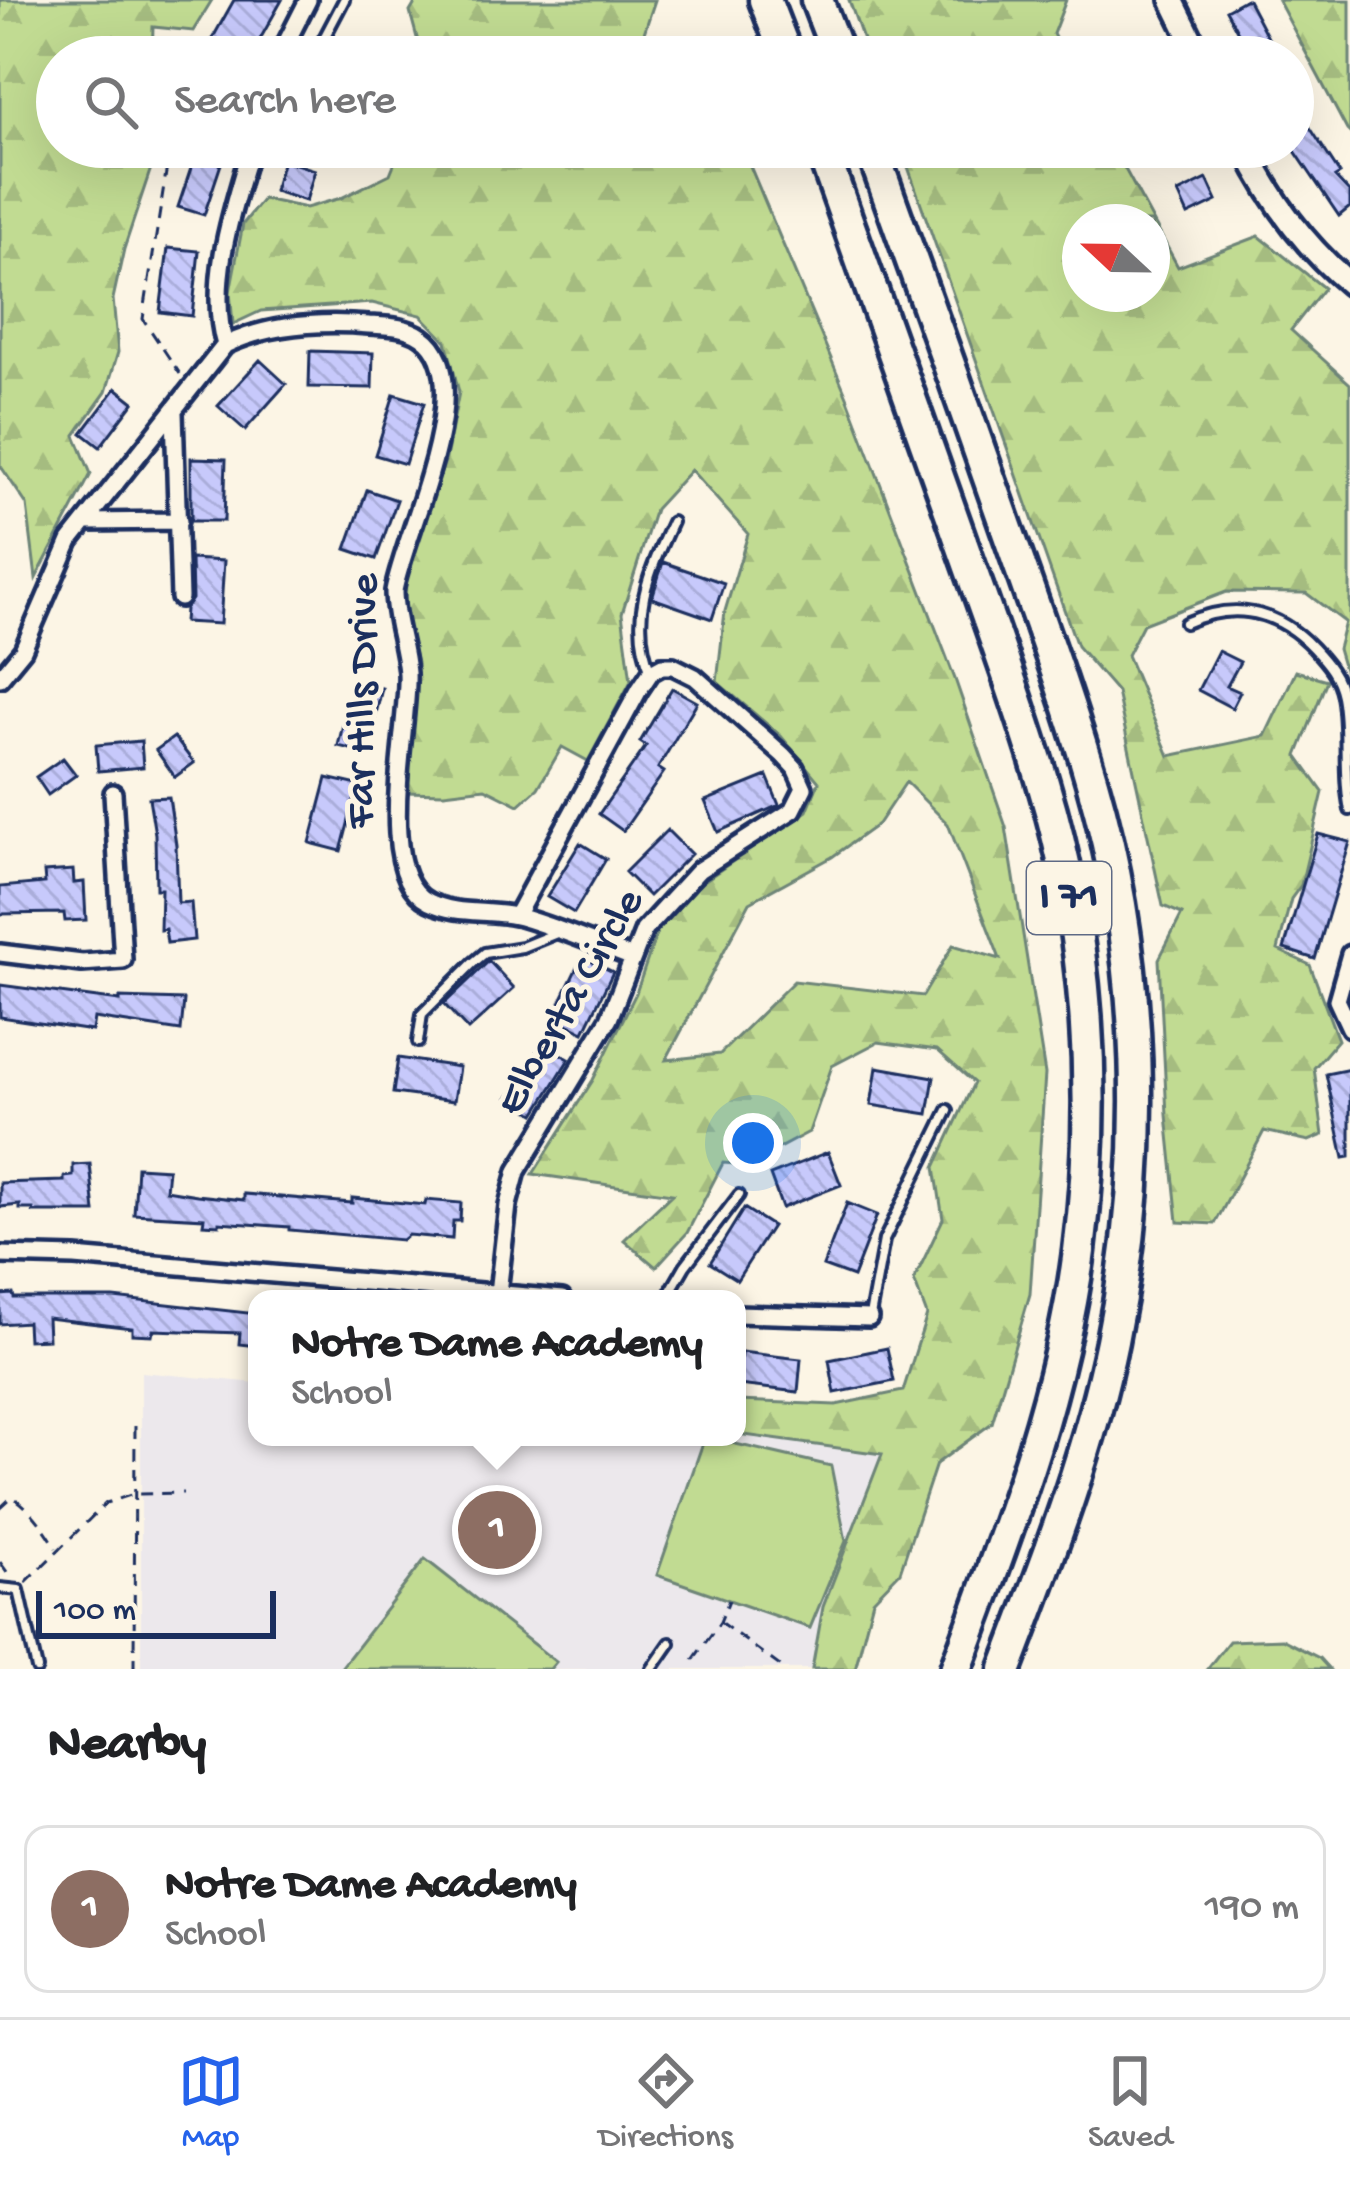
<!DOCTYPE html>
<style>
:root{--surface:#fff;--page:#f2f2f2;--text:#202124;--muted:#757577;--line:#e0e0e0;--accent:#2563eb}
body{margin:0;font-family:"Gochi Hand",sans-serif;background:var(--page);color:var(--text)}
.compass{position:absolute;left:1062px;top:204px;width:108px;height:108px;border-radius:50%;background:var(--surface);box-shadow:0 12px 48px #0002;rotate:292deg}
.scale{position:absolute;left:36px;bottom:30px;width:240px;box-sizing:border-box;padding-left:12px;border:6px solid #1b2f5e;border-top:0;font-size:33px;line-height:42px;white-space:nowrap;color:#1b2f5e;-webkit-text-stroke:9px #fcf5e5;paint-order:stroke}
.you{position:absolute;left:753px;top:1143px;width:42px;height:42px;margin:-30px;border:9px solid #fff;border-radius:50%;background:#1a73e8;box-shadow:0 0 0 18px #1a73e833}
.badge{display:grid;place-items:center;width:78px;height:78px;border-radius:50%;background:var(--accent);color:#fff;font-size:39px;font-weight:700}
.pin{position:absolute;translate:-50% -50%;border:6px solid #fff;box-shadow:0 3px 12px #0006}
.popup{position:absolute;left:248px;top:1290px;width:498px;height:156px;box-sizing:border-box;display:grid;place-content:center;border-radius:24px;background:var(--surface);filter:drop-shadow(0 3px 9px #0005);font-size:39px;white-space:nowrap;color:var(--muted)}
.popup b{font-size:45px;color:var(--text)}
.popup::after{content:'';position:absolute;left:50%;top:100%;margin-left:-24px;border:24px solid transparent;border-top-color:var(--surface)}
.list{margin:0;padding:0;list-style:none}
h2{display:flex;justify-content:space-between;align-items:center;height:156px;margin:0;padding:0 48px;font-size:51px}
h2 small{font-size:39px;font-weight:400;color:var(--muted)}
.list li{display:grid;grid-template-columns:78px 1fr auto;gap:36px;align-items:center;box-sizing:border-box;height:168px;margin:0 24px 24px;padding:0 24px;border:3px solid var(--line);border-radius:24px}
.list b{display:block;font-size:45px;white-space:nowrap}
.list p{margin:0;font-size:39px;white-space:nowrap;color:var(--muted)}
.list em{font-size:39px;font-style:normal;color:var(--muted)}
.icon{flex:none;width:66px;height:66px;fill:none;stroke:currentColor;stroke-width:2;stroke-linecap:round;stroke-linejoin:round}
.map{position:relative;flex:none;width:1350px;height:1669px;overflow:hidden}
.search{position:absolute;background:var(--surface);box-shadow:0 12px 48px #0002;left:36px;right:36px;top:36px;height:132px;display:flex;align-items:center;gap:30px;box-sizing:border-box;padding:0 42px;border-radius:66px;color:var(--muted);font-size:45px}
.sheet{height:348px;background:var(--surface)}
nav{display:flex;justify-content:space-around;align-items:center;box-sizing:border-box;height:168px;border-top:3px solid var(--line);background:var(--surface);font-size:33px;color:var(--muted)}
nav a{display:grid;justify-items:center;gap:6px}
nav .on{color:var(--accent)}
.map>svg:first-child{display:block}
</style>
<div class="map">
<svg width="1350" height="1669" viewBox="0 0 1350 1669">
<defs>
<pattern id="forest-firs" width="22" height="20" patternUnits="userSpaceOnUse" patternTransform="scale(3)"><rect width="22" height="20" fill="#c1db92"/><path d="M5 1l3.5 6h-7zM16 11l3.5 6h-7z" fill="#a5bc80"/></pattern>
<pattern id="building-back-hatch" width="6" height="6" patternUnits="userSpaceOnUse" patternTransform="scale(3)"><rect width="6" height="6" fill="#c7c9fb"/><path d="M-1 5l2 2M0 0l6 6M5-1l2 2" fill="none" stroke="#aaadda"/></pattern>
</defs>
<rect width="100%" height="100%" fill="#fcf5e5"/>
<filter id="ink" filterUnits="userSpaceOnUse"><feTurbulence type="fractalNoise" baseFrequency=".00833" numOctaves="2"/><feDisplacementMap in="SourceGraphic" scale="24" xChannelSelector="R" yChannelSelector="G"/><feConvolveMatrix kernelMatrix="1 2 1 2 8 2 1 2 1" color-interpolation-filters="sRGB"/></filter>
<g filter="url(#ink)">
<path fill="#ece8ec" d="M141,1372L257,1383V1437H737V1434L883,1454L823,1607L812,1669H141Z"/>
<path fill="#c1db92" stroke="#6e8578" stroke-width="3" d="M705,1437L831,1466L846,1541L810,1628L657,1575Z
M425,1559L556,1662L550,1669H340Z"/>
<path fill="url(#forest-firs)" stroke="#6e8578" stroke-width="3" fill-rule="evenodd" d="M0,0H212L193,31L153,27L152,57H57V147H158L124,249L113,299L118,352L106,392L75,435L91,474L36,578L27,505L0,465Z
M417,0H655L636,57H395L420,49L410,12Z
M849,0H1066L1053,34L1065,57H869Z
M1278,0H1350V133L1347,130Z
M401,147H742L848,399L955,679L1006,827L1045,1074L1030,1294L992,1423L936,1464L900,1572L873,1600L855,1669H812L823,1607L882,1454L737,1434V1401L836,1405L903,1391L927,1315L914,1280L943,1219L935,1167L974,1083L937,1050L878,1042L832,1066L809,1132L747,1165L723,1163L687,1233L656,1267L624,1240L672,1194L533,1174L593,1080L636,993L658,929L692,889L807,811L819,782L781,736L717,682L725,611L748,534L691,470L655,509L622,613L631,681L588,761L562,747L538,788L519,805L485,788L444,793L405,792L417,663L405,615L406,572L446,458L459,392L446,341L421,315L372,303L261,311L233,324L230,292L243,224L263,199L306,208L341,198L390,174ZM906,782L948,824L1000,959L953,945L923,996L794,981L720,1054L666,1060L750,902L832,857L878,824Z
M901,147H1113L1178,267L1259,236L1324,288L1291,330L1350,384V690L1338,649L1345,622L1306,593L1226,592L1143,624L1127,655L1169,756L1265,736L1296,671L1327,680L1297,756L1323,792L1301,885L1291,899L1278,950L1310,965L1338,1040L1314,1068L1323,1135L1309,1141L1264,1131L1215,1224L1178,1222L1167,1115L1159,959L1182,914L1163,906L1117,692L1077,646ZM1080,222H1152V294H1080Z
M1282,1639L1319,1658L1329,1669H1207L1229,1641Z"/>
<path fill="url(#building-back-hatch)" stroke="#1b2f5e" stroke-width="3" d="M234,0H282L250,57H219L206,50Z
M1244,0H1248L1276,53L1251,57L1226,10Z
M1293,101L1340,174L1335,177L1350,193V207L1339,216L1293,148Z
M198,147L224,155L204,215L178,207Z
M283,160L315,170L306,201L274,191Z
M1207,179L1217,201L1188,215L1178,193Z
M168,248L199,251L192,316L160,312Z
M310,351L373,353L372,388L309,387Z
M260,360L286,384L245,430L218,406Z
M116,388L134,402L100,447L82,433Z
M394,394L424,403L405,464L375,455Z
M191,458L226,459L224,521H191Z
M367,490L397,500L376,559L346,549Z
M191,559L224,561L220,624L184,622L185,609L192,599Z
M663,562L724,583L712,619L652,598Z
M1218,651L1240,662L1227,686L1240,692L1232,708L1198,690Z
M353,681L382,688L367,753L338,746Z
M672,688L697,702L658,768L664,772L623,831L599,814L646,746L640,742Z
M174,737L194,763L175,777L156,750Z
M141,741L143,767L98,771L96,745Z
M63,758L76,775L48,795L36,777Z
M767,776L779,805L718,832L705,801Z
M327,778L358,785L341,851L310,843Z
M169,797L176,845L178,903L191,902L194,940L167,943L165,929L160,930L161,889H156L155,834L149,798Z
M667,830L691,854L649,896L625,872Z
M1318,834L1350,842L1315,959L1284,949Z
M580,843L606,859L574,913L547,897Z
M73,870L74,883L84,882L86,920L65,921L64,913L0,914V887L45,883L44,872Z
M582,957L613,972L584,1032L553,1017Z
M489,961L514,988L468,1030L444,1004Z
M0,985L120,1001V998L184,1000L181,1031L94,1018L92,1031L0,1017Z
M542,1043L569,1059L535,1114L508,1098Z
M398,1058L459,1067L454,1101L393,1093Z
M877,1067L934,1077L928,1114L871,1105Z
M1350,1069V1157L1344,1158L1326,1074Z
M828,1152L841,1185L782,1208L770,1175Z
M90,1164L95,1212H33V1209H20V1205L0,1207V1183L64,1181V1177L73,1176V1165Z
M137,1167L168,1169L166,1190L197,1195L244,1200V1194L352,1203V1198L425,1205L426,1200L461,1203L460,1221H453L452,1239L408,1235L402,1240L289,1230V1227L219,1222V1225L203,1224L204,1218L134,1214Z
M847,1203L877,1215L853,1277L823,1266Z
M744,1208L772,1226L737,1280L710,1263Z
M13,1294L14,1298H114L257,1314V1346L239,1344L240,1333L153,1330L152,1335L132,1334V1328L47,1318L48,1339L28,1340L27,1322L0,1324V1295Z
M887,1348L894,1381L835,1393L829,1360Z
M741,1352L801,1359L798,1392L738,1385Z"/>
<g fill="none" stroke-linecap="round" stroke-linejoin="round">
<defs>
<path id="lane" d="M314,57L344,0
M1185,623C1234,601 1277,610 1313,648C1327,663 1338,676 1342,696C1349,733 1342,773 1350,810
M651,672C628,618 649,572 672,522
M418,1042L422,1014L473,963L485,953L522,947L559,932
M666,1299L685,1266L739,1195
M870,1316L884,1240L948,1110
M0,1588L19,1590L37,1669
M652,1669L670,1643"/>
<path id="street" d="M279,57L308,0
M225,345C269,324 320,321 369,325C387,326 407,326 422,337C482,379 404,533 394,591C394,620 405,645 407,673C410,723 372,875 429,902C458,916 490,909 520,917C558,928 596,944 633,958
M225,345C207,283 233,207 251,147
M174,413L180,598
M86,522L179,521
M0,678L23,650L70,541L225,345
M0,953L82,963L123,960L113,793
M1350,954L1337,1000L1350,1028
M0,1255L75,1257L562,1299
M498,1293L508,1205L517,1171L609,1019L644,930L699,870L793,810L804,788L795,768L783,755L695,677L673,666H662L651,672L639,690L516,916
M737,1314L869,1318"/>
<path id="secondary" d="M1172,0L1200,57
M1245,147C1271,200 1304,246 1350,284"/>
<path id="highway" d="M765,0L787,57
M817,0L839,57
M821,147C867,276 912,404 958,533C987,616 1018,698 1043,783C1088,932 1099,1096 1079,1251C1060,1397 1007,1532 956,1669
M871,147C916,270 959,392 1002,515C1033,604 1066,692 1092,782C1144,961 1149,1159 1112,1341C1089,1454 1047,1561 1006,1669"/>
</defs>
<use href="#lane" stroke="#1b2f5e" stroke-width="16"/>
<use href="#street" stroke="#1b2f5e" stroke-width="24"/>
<use href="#secondary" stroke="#1b2f5e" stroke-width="30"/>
<use href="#highway" stroke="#1b2f5e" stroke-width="39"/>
<path stroke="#1b2f5e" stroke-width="3" stroke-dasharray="12 9" stroke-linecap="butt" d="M170,147L143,319L180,374
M0,1508L12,1497C26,1503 49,1533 56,1548
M0,1562L10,1576
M26,1582L106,1503L134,1494L183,1493
M720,1622L784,1669
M693,1660L720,1622L729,1600
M134,1669L135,1422"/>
<use href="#lane" stroke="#fcf5e5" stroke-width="8"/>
<use href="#street" stroke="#fcf5e5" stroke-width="15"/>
<use href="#secondary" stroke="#fcf5e5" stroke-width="21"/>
<use href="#highway" stroke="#fcf5e5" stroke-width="30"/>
</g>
</g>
<g text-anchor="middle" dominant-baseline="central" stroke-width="10" stroke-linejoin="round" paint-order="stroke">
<rect fill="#fcf5e5" stroke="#5e6a86" stroke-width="3" x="1027" y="862" width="84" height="72" rx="9"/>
<g font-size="42" font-weight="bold" fill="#1b2f5e">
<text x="1069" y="898">I 71</text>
</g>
<g font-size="45" fill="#1b2f5e" stroke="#fcf5e5">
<text transform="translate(365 701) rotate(-89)">Far Hills Drive</text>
<text transform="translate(572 1003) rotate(-60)">Elberta Circle</text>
</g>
</g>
</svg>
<svg class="compass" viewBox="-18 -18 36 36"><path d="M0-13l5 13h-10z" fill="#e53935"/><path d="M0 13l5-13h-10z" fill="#757577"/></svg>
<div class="scale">100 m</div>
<div class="you"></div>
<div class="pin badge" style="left:497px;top:1530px;background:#8d6e63">1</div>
<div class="popup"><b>Notre Dame Academy</b>School</div>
<div class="search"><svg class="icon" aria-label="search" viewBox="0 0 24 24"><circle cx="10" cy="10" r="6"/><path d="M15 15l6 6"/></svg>Search here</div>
</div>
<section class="sheet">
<h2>Nearby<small></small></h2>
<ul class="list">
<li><span class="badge" style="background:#8d6e63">1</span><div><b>Notre Dame Academy</b><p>School</p></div><em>190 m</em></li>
</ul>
</section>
<nav>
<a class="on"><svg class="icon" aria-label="map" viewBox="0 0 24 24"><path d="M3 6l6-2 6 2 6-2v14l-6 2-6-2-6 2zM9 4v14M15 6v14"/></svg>Map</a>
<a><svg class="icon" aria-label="directions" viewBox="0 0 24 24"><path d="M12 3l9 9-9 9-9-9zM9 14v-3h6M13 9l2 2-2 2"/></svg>Directions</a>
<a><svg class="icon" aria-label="saved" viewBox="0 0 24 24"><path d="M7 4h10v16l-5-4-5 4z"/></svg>Saved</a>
</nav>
